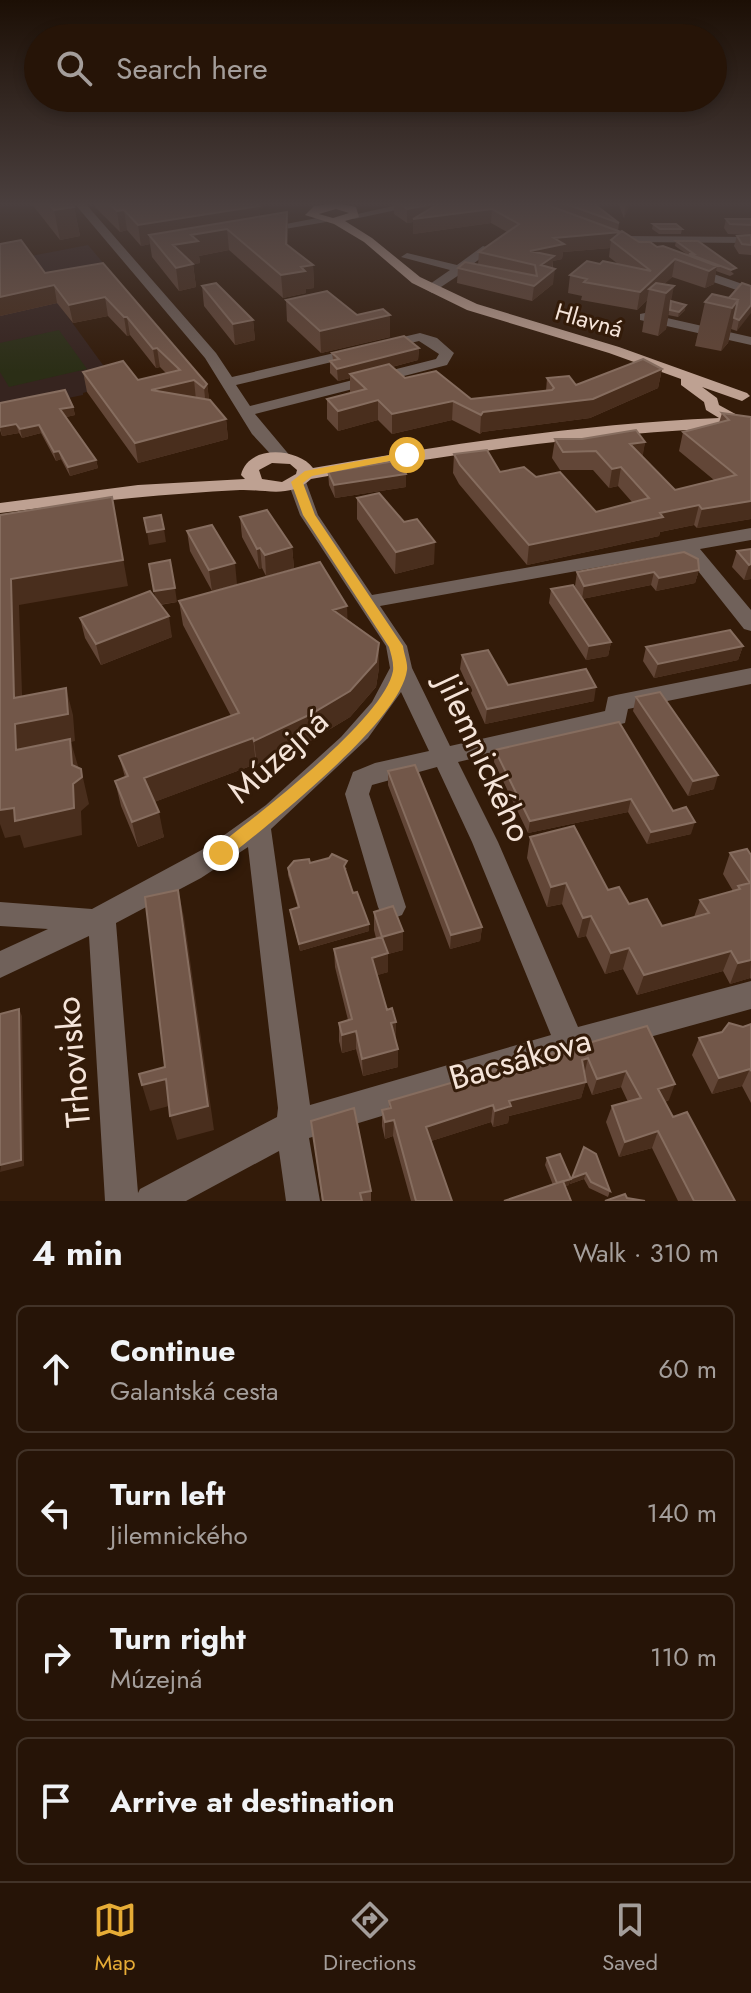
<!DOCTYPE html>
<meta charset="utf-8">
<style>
:root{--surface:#261407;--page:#2e1d11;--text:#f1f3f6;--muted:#a49e9b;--line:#423328;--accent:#e6ac36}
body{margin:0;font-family:Jost,sans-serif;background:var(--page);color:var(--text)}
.stop{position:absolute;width:24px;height:24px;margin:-18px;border:6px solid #e6ac36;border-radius:50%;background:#fff}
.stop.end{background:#e6ac36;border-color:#fff;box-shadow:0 2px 8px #0008}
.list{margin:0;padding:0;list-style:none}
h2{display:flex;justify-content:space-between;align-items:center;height:104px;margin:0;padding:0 32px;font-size:34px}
h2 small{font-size:26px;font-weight:400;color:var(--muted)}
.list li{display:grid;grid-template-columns:52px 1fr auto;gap:24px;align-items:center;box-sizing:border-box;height:128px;margin:0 16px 16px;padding:0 16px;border:2px solid var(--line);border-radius:12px}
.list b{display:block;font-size:30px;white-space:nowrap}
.list p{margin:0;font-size:26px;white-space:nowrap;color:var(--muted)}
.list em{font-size:26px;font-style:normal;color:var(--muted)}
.icon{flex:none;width:44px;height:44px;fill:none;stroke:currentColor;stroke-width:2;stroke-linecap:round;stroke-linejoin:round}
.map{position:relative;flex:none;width:751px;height:1201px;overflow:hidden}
.search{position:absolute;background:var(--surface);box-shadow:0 4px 12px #0003;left:24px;right:24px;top:24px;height:88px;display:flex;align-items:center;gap:20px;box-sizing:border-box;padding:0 28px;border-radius:44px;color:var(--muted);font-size:30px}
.sheet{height:680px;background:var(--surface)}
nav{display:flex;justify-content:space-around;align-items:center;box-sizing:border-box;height:112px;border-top:2px solid var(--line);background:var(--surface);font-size:22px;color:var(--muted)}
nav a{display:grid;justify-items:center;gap:4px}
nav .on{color:var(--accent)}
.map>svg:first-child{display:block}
</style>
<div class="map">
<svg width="751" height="1201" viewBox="0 0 751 1201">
<rect width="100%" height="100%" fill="#331b09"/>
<path fill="#36241f" d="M88,245L115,277L50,292L116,383L83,393V395L4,411L0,403V262Z"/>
<path fill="#2b2e16" d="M59,330L87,369L9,387L0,372V343Z"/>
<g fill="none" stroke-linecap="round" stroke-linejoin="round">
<path fill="#70615a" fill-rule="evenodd" d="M74,203H85L216,353L232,377L420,333L437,338L454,353L447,365L255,414L291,457L289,461H277L252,434L205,358ZM419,341L439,354L436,359L250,406L236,385Z
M407,203H429L354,219L348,216Z
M322,217L328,220L326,222L261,233L255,230Z
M628,236L751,237V243L628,242L615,245L609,242Z
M483,246L493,249L469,267L486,271V277L462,273L432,293L426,289L427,286L450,270L401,257L407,253L457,265Z
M691,266L751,287V295L687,273L685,270Z
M645,313L751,337V345L640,320V314Z
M297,477L306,482L318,515L372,595L751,528V540L700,549L751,610V631L744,629L683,552L380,606L407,646L412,668L450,746L605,711L608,697L616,695L751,668V684L628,709L625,723L458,762L498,842L578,1027L751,981V1009L570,1059L309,1138L320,1201H286L279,1151L186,1201H105L89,936L0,978V951L48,929L0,926V902L92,909L209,846L266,805L341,737L372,702L390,668L386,646L300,515L288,482ZM401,692L429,751L375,763L353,772L345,794L378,907L382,915L392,919L402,915L406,907L369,794L372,785L437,767L472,842L551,1035L310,1105L271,829L368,738ZM248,847L278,1108L277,1117L140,1189L138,1193L116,923L201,878Z"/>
<path fill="#bea192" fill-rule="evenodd" d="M337,203L356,207L359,217L345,221L372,238L420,277L477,304L619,347L747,393L750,396L742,401L702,387L717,398L719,405L750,422L742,427C597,433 454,453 311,479C290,499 265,489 240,490C159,494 80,503 0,513V503L138,485L245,479L241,475C248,444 298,448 313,468C448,444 583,424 719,418L706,410L704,402L681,385V379L609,353L467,310L412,283L364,242L334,224L305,215L314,206ZM336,209L349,213L333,218L319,214ZM272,463L290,464L297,470L296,474L282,482L262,479L259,470Z"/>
</g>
<path fill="#624637" d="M31,203H71L74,207L80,236L60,240Z
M94,203H263V208H259L260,216L288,233V245L313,265L314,288L306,289V293L283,298L229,250L199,256L200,263L193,264L196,287L179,291L152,257L150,244L141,246L127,230L120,232L95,207Z
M394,203H593L619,223L618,231L639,242L688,255L675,246L676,241H698L734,274L730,276L716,271L714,284L705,288L672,277L664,284L671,301L685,310L678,317L668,315L666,329L658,336L642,332L647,300L637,310L581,300L582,296L568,293L570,275L600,264H618L609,257L610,248L563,252L562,259L553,261V284L532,301L457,283L458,268L478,265L479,252L507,232L491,223L413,234V222L407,223L394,214Z
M618,203H630L624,218Z
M726,219H751V235L728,234L724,228Z
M653,224L682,229L681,234H659L652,229Z
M751,235V255L739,254L734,246L737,236Z
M0,244L45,273L103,263L207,384L209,400L226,419L228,439L138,463L87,392L83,372L138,380L166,373L160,367L156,368L130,335L127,336L108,316L73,323L57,303L0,316Z
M202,286L253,320L255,340L235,345L204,306Z
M751,286L737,331L731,329L728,343L721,351L695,346L705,302L729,298Z
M286,300L357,315L390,337L321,353L287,321Z
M419,348L418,360L392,367L405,378L471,399L546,391L547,378L576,385L662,369L658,388L590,418L482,432L480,434L452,420L392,434L378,420L338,431L327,419V399L350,393V378L338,381L330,373V361L333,360L332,353Z
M0,403L73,407L75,415L66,417L96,460L98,468L70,476L61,459L56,461L41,433L22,438L19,433L2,436L0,430Z
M722,413L751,417V519L697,528L694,525L660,532L659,536L527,565L459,484L453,473L454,454L500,472L536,477L596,512L632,502L618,486L609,488L593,470H560L552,458L555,439L645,442L642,457L675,490L714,480L679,451L683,432L719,423Z
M328,472L406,474V487L335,498L329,485Z
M357,498L404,522L434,564L395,574L357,519Z
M240,517L292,547L294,568L266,576L262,568L259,569L242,537Z
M187,531L237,584L212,591L190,551Z
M751,549V579L744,580L732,567L737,551Z
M699,570L695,583L656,591L651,585L582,599L611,642L608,656L586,660L549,603L551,589L581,598L575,586L577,572Z
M155,598L177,602L160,605L172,637L101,665L85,638L80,618Z
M179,601L348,620L379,643V668L376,687L350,717L312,740L257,766L256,764L154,802L164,837L138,847L121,806L115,781L125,777L119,756L231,716L183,625Z
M743,646L738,660L654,678L643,661L646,647Z
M462,655L508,685L594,701L485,724L460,669Z
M636,697L714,789L688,796L633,711Z
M495,750L673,811L691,834L647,844L628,812L528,833L494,762Z
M388,771L482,927L480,941L450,949L388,785Z
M530,837L662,926L694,917L700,900L733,891L723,874L730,853L751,855V979L750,978L730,984L723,971L637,995L623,969L605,974L586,936L578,938L562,904L547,907L527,858Z
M310,863L347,868L345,870L353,893L369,924V931L300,951L290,910L298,908L288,875V868Z
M374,912L403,931V950L388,954V972L377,975L387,1010L396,1022V1040L398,1067L363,1076L356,1049L342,1053L339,1041V1023L348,1020L335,967L334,949L376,938L374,930Z
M751,1024V1103L742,1086L712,1094L692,1055L699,1038Z
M647,1026L669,1100L665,1102L673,1117L735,1201H678L652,1148L619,1157L606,1122L612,1106L628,1102L621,1087L592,1095L586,1080L581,1098L509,1116L508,1123L493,1127L491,1122L431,1141L452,1201H411L393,1136L385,1139L382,1126V1110L389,1109V1101Z
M311,1121L371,1191V1201H322Z
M596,1154L610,1191L608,1197L589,1188L584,1179L570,1184L572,1178Z
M547,1158L569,1185L565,1186L553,1185L545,1165Z"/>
<path fill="#492e1d" d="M239,203H263V208H259L260,226L227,229L229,250L199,256L200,263L176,267L149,235L150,244L141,246L138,225Z
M440,203L492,209L491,223L413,234V222L407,223V209Z
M627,203H630L624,218L625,208Z
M74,207L80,236L60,240L54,210Z
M124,210L127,230L120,232L117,211Z
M287,212L288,233L287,266L286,244Z
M621,232L611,240L610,248L563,252L562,259L553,261L552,271L555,269L553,284L532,301L534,286L541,265L530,251L554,238Z
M675,259L672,277L657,291L649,289L647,300L637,310L640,292Z
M193,264L196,287L179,291L176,268Z
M313,265L314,288L306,289V293L283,298L281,275L301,267Z
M717,266L714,284L705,288L709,271Z
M54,285L57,303L0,316V297Z
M674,286L666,329L658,336L666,293Z
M105,297L108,316L73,323L69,305Z
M738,300L728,343L721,351L732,308Z
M686,305L685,310L678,317L679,312Z
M751,305V313L737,331L739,320Z
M390,315V337L321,353L320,331Z
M124,317H127L130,335L127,336Z
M253,320L255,340L235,345L233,324Z
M157,348L160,367L156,368L153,349Z
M419,348L418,360L353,377L350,374V378L338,381L337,369Z
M662,369L658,388L590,418L482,432L480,434L481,415L483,412Z
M194,380L196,400L151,390Z
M207,384L210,404L206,407L204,388Z
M378,400V420L338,431V411Z
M453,401L452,420L392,434V414Z
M73,407L75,415L62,418L60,409Z
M226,419L228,439L138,463L135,443Z
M16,424L19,433L2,436L0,427Z
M39,425L41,433L22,438L20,429Z
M645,442L642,461L630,444Z
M59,451L61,459L56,461L54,452Z
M96,460L98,468L70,476L68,467Z
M621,467L618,486L609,488L612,469Z
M406,474V487L335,498L334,485Z
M112,497L128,586L19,605L23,723L66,688L73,715L75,741L71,742L78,766L79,779L81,769L89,804L81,811L82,835L24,848L20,835L5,838L0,824V805L72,765L16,750L11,579Z
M751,501V519L697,528L702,509Z
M699,505L694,525L660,532L659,536L527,565L529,545L660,513Z
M164,529L166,542L149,545L147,532Z
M435,542L434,564L395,574L396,552Z
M292,547L294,568L266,576L265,555Z
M260,548L262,568L259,569L257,549Z
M235,563L237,584L212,591L209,570Z
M751,564V579L744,580L749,565Z
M699,570L695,583L656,591L659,578Z
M654,572L651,585L582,599L584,586Z
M175,588L177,602L156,605L154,591Z
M347,606L348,631L333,610Z
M169,616L172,637L101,665L96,644Z
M611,642L608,656L586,660L589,646Z
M379,643V668L376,687L350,717L312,740L257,766L254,741Z
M743,646L738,660L654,678L658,664Z
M596,687L594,701L485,724L487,709Z
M253,738L256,764L149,804L144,778Z
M718,775L714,789L688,796L693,781Z
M631,799L628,812L528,833L530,821Z
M159,812L164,837L138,847L132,822Z
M695,822L691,834L647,844L651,832Z
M566,883L562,904L547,907L551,887Z
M178,890L184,917L214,1130L177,1140L170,1116Z
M591,916L586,936L578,938L583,918Z
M369,924V931L300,951L299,944Z
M482,927L480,941L450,949L451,935Z
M403,931V950L388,954V972L372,977V958L382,937Z
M629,948L623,969L605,974L611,953Z
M731,951L723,971L637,995L644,975Z
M751,960L750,978L730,984L738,963Z
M19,1009L22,1016L24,1166L0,1172Z
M396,1022V1040L391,1023Z
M356,1031V1049L342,1053V1035Z
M398,1049V1067L363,1076L362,1059Z
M588,1058L584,1075L582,1060Z
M750,1069L742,1086L712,1094L719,1078Z
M626,1071L621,1087L592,1095L597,1079Z
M166,1079L173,1105L150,1111L142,1085Z
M586,1082L581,1098L509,1116L508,1123L493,1127L495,1111L509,1101Z
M675,1084L669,1100L652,1106L658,1089Z
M493,1105L491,1122L425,1143L426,1127Z
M394,1120L393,1136L385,1139V1122Z
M658,1131L652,1148L619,1157L625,1142Z
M586,1173L584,1179L570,1184L572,1178Z
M571,1179L569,1185L555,1190L557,1183Z"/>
<path fill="#725749" stroke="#866d5f" stroke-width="2" d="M48,203H71L74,207L54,210Z
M108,203H255L259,206L138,225L124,210L117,211Z
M399,203H439L407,209Z
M440,203H542L621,232L554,238L564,244L530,251L554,256L541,265L555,269L534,286L458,268L465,262L537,276L535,265L479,252L519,224L492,209L413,219Z
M563,203H593L619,223Z
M287,212L286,244L313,265L301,267L305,271L281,275L227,229L191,235L198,241L173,245L193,264L176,268L149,235Z
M726,219H751V225L730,224Z
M653,224H676L682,229H660Z
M622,231L639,242H650L657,247L663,246L717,266L709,271L675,259L640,292L584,282L587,279L570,275L587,261L600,264L603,261L651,271L611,240Z
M751,235V245L742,244L737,236Z
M21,240L45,273L103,263L207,384L204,388L194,380L151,390L210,400L226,419L135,443L83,372L123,361L138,380L180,370L157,348L153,349L127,317H124L105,297L69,305L54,285L0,297V244Z
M676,241H698L736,268L731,270L689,254H694Z
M216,283L253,320L233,324L202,286Z
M656,283L674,286L666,293L649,289Z
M742,283L751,286V305L739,320L734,318L738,300L729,298Z
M327,291L357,315L383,309L390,315L320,331L286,300Z
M712,294L738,300L732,308L705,302Z
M671,301L686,305L679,312L670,310Z
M404,336L419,348L337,369L330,361L339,359L332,353Z
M643,359L662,369L593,399L483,412L481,415L453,401L392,414L378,400L338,411L327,399L366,389L350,374L389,364L405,378L436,371L471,399L552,390L554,388L547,378L569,376L576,385Z
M65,390L73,407L60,409L96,460L68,467L59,451L54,452L39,425L20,429L16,424L0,427V403Z
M722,413L751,417V501L702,509L699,505L660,513L663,517L529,545L460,465L454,454L487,450L500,472L524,467L536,477L560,472L596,512L649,498L621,467L612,469L596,451L563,452L555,439H582L636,430L645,442L630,444L675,490L736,475L683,432L729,420Z
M395,461L399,462L406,474L334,485L328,472Z
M379,493L404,522L417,519L435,542L396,552L357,498Z
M112,497L123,560L11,579L14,698L66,688L68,714L15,724L16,750L70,739L72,765L81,769L82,777L73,784L74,808L15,821L14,808L0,810V515Z
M267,510L292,547L265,555L260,548L257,549L240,517Z
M161,515L164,529L147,532L144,518Z
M212,525L235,563L209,570L187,531Z
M751,549V564L749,565L737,551Z
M684,552L698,559L699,570L659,578L654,572L584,586L577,572Z
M170,560L175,588L154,591L149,564Z
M320,562L347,606L333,610L379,643L376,662L350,691L311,714L254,741L253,738L144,778L159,812L132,822L115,781L128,776L119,756L239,713L179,601Z
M573,585L611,642L589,646L551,589Z
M150,591L169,616L96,644L80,618Z
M730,630L743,646L658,664L646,647Z
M488,650L508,685L586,669L596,687L487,709L462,655Z
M660,692L718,775L693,781L636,697Z
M619,722L673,811L686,807L695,822L651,832L631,799L530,821L495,750Z
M415,765L482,927L451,935L388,771Z
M574,826L608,890L619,887L629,904L647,899L662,926L709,913L700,900L740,889L738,886L750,883L730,853L747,849L751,855V960L738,963L731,951L644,975L629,948L611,953L591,916L583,918L566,883L551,887L530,837Z
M332,854L347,861L344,866L353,893L357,892L369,924L299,944L290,910L299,907L288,868L294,861L309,859L310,863L329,858Z
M178,890L208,1106L170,1116L166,1079L142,1085L139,1074L165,1067L145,897Z
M393,906L403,931L382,937L388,953L372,958L387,1010L392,1008L396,1022L391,1023L398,1049L362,1059L356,1031L342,1035L339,1023L352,1019L334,949L382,937L374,912Z
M19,1009L21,1160L0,1165V1014Z
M729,1023L743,1027L751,1024V1071L750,1069L719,1078L699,1038L722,1032Z
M647,1026L675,1084L658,1089L673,1117L687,1112L735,1201H694L658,1131L625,1142L612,1106L641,1098L626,1071L597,1079L588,1058L582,1060L586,1082L509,1101L511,1106L495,1111L493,1105L426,1127L452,1201H416L394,1120L385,1122L382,1110L391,1108L389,1101Z
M354,1108L371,1191L360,1193L362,1201H323L311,1121Z
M584,1147L596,1154L610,1191L591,1182L586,1173L572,1178Z
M560,1154L571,1179L557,1183L547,1158Z
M563,1181L571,1201H504Z
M625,1194L627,1198L645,1201H605Z"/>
<linearGradient id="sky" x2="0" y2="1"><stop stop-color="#1c0f05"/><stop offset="0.55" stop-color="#4a3f3e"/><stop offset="1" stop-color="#4a3f3e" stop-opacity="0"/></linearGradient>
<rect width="751" height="371" fill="url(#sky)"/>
<path fill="#e6ac36" d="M407,452L410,453V457L312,476L303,483L315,515L403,646C404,654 408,663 407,670C400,722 269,824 227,858H215L212,853L215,848C256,816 384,719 393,671C394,663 391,654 389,647L303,515L291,482L305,471Z"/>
<g text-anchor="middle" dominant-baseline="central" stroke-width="6" stroke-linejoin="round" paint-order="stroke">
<g font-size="24" fill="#f5e4d9" stroke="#331b09">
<text transform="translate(589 320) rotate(16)">Hlavná</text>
</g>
<g font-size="34" fill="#f5e4d9" stroke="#331b09">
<text transform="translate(278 756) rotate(-42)">Múzejná</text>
<text transform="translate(484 758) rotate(65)">Jilemnického</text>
<text transform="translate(520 1059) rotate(-16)">Bacsákova</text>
<text transform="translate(73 1062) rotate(-95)">Trhovisko</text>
</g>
</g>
</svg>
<div class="stop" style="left:407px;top:455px"></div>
<div class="stop end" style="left:221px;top:853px"></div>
<div class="search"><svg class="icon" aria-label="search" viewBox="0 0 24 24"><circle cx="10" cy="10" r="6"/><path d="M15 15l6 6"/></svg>Search here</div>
</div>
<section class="sheet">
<h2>4 min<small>Walk · 310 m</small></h2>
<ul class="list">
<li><svg class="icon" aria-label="ahead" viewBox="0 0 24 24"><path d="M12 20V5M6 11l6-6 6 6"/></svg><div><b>Continue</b><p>Galantská cesta</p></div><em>60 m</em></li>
<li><svg class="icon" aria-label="left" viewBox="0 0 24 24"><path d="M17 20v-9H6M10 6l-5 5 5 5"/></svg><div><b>Turn left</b><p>Jilemnického</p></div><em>140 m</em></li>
<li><svg class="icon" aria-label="right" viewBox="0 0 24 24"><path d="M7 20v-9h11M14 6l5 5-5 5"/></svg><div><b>Turn right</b><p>Múzejná</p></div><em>110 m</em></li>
<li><svg class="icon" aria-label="arrive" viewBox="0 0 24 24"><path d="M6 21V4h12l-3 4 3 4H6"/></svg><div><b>Arrive at destination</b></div></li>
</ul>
</section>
<nav>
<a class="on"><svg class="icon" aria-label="map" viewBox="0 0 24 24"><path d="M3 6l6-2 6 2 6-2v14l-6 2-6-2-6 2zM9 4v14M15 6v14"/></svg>Map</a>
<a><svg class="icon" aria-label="directions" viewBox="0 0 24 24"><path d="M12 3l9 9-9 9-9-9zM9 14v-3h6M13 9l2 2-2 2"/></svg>Directions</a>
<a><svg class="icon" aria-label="saved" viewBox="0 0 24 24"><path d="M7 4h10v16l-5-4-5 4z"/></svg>Saved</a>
</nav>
